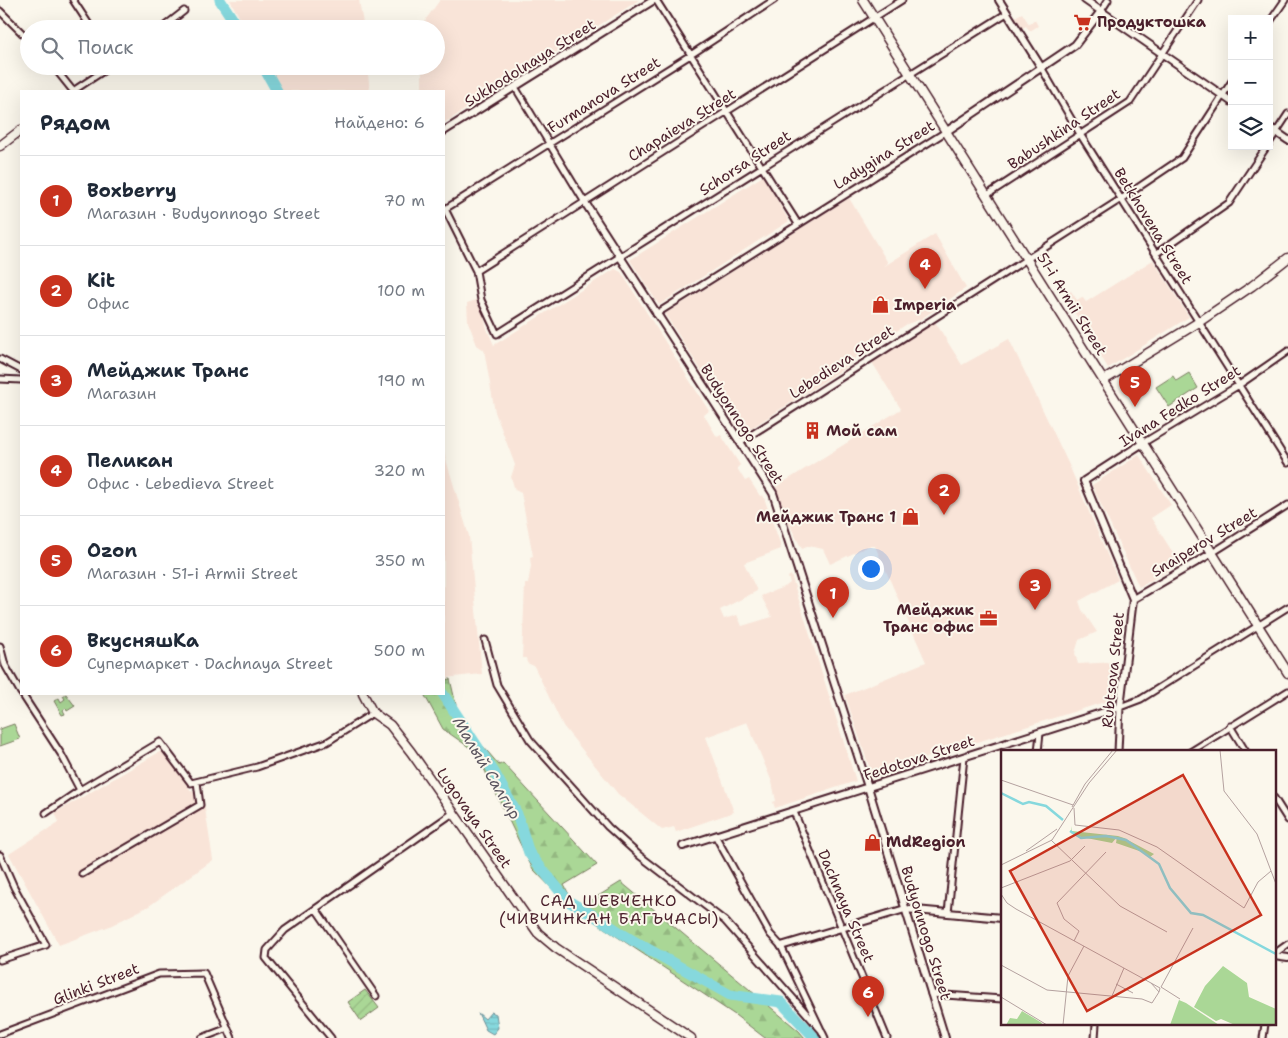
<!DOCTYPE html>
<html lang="ru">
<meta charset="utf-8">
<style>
:root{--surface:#fff;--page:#f6f6f7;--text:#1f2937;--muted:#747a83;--line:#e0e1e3;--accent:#c8321e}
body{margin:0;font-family:"Shantell Sans",sans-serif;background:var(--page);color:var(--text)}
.controls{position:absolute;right:15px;top:15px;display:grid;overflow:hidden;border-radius:0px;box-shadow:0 5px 20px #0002}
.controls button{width:45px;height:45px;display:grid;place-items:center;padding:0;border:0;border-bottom:1px solid var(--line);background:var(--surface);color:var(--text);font:25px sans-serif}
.you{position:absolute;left:870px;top:568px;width:18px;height:18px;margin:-12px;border:4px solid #fff;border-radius:50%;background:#1a73e8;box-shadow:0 0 0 8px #1a73e833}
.badge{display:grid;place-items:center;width:32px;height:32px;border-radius:50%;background:var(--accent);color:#fff;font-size:16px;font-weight:700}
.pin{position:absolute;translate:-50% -41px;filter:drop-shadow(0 1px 2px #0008)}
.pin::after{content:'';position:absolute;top:26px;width:18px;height:15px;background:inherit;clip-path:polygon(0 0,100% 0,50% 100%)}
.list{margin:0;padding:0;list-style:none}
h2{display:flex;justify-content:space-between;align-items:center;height:65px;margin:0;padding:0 20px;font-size:21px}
h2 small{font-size:16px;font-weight:400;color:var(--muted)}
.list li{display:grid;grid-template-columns:32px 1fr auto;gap:15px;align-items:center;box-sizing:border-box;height:90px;padding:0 20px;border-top:1px solid var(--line)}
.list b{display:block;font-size:19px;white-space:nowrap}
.list p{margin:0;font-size:16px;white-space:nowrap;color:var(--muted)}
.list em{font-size:16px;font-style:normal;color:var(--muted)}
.icon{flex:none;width:28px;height:28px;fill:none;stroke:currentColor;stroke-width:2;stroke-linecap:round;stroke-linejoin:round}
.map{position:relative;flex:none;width:1288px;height:1038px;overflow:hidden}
.search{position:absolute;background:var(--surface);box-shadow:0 5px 20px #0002;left:20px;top:20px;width:425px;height:55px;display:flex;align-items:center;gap:12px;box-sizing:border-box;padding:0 18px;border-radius:28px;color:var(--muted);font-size:19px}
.panel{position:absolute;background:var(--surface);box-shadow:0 5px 20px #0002;left:20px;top:90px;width:425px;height:605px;border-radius:0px}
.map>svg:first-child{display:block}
</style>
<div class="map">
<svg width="1288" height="1038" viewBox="0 0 1288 1038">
<defs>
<pattern id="forest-firs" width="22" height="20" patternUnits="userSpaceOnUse" patternTransform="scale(1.25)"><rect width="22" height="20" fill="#aad796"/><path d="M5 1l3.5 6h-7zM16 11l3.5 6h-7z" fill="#94b881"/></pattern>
<pattern id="garden-furrows" width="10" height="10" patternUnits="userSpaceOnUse" patternTransform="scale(1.25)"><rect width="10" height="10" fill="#aad796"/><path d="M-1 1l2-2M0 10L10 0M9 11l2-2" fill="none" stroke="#94b881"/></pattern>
<pattern id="water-rules" width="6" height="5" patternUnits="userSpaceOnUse" patternTransform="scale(1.25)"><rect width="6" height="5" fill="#86d8dd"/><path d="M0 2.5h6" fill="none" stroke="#75b9be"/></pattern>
</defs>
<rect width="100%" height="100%" fill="#fbf7ec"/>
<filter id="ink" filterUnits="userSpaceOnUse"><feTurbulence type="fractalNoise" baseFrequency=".02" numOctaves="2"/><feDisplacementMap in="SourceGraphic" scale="10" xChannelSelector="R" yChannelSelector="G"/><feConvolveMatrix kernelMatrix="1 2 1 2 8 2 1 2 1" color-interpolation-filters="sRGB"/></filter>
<g filter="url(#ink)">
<path fill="#f9e4d8" d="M230,0H359L364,29H246Z
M440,0H639L444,123V91H422V66H436V29H424L426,19Z
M1022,13L1029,24L1035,20L1038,26L1030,31L1026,26L1028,25L1022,28L1015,17Z
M267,66H367L370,91H281Z
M763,176L789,221L659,305L630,260Z
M849,198L888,263L883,267L935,234L966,288L921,319L907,324L850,362L851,364L742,434L665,314Z
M1153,260L1189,317L1108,368L1064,295L1071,291L1077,300L1082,297L1086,302Z
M615,269L621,272L709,411L704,415L717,437L721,435L740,465L737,468L745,481L749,479L760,496L763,495L779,540L781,549L744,563L757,591L720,610L724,619L737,615L742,626L772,617L761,596L786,586L790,583L788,577L791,575L856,781L775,808L773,802L776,801L772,782L747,722L706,737L734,812L676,832L674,827L662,830L618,794L563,726L534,666L527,663L526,658H522L525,584H528L531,566L530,557L533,556L521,493L515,490L511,477L515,465L495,412L484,350L477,345L468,322L467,303L479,299L487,329L494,345Z
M934,320L962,365L1009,339L1069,465L1118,580L1079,601L1082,610L1097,632L1079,640L1075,653L1078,664L1117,662V667L1119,668L1114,699L872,775L845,695L926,662L875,546H869L830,564L823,549L809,546L802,549L788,522L776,487L901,409L870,359Z
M444,453L469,536L482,674L444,678Z
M1139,455L1171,505L1151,518L1180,564L1139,587L1092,485Z
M163,750L191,791L203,796L213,860L149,906L110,926L59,945L9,854L59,822L55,813Z"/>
<path fill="url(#forest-firs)" stroke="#7a7b60" d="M450,679L459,718L499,765L503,763L597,865L564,885L571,898L582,906L621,882L799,1031L805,1038H765L735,1015L565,902L533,869L527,858L476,752L443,729L424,694H444V680Z"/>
<path fill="#aad796" stroke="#7a7b60" d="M1189,373L1198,388L1169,407L1156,387L1173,376L1176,381Z
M66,694L75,706L67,711L66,708L63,710L65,714L62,715L54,701L59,698L61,702L65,699L63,696Z
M14,724L20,739L0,746V729Z"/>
<path fill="url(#garden-furrows)" stroke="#7a7b60" d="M365,990L379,1008L361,1021L348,1002Z"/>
<path fill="url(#water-rules)" stroke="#6e8e96" d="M491,1012L496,1014L498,1028L493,1034L486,1030L478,1013L485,1019Z"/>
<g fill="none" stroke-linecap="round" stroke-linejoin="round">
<path stroke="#86d8dd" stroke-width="11" d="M220,0L239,29
M263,66L277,91
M443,694L494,772L517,814L529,853L568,901L598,918L632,940L730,995L781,1002L815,1038"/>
<defs>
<path id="minor" d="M73,0L92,29
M656,0L798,224
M774,0L692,54L445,209L476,271L481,300L497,334L1007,13
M0,11L29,40
M1101,11L1108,0
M1269,23L1285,0
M161,29L184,11
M53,66L73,91L111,66
M1041,67L1080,134L1288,463
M515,87L584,201
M1269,143L1288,114
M987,195L1130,102L1198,0
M1157,253L1229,203L1267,146
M476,271L902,0
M656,314L947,131
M0,359L21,370
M0,379L21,380
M740,442L1121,199L1182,158L1232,81
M1143,443L1239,385L1288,351
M1212,553L1288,505
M485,640L497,685L530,740L608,827L640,856L725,921L822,1031
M0,646L5,665L21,693
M22,694L61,754L80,790L160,742L191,783L257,767L327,742L373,713
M1230,726L1246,752
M1038,752L1040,733
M1118,752L1120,707L1141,699L1288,607
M1190,752L1288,691
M1274,798L1288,820
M794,812L887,1038
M46,813L80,790
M716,837L770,934L781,946L825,1038
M0,855L14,887L46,945L0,960
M82,874L200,805L197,782
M316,909L376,996
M948,913L964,757
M1274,954L1288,944
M931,994L1002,999
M0,1034L159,974L204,973L232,1038
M202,1038L228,1028
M331,1038L266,958L267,950L285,930L453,813
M1095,1038L1096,1024
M1263,1038L1265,1024"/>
<path id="tertiary" d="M999,0L1041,67
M1085,0L1232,102
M1269,127L1288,140
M444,131L654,0
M947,131L1075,45L1101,11
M584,201L773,493L868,787L945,1038
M1133,599L1212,553
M683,846L1120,707L1133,599L1084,481L1143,443
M781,946L905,909L1002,918
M1274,956L1288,958"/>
<path id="secondary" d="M863,0L1288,673
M0,146L21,130
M1104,380L1199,322L1252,286L1288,258
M363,694L373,713L390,725L411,752L538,933L556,948L691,1038"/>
</defs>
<use href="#minor" stroke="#4a1f2b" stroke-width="9"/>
<use href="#tertiary" stroke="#4a1f2b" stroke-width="10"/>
<use href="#secondary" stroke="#4a1f2b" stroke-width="11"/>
<use href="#minor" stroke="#fbf7ec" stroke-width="5"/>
<use href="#tertiary" stroke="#fbf7ec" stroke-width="6"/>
<use href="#secondary" stroke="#fbf7ec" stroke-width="8"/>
</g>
</g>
<defs>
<symbol id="supermarket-bare" viewBox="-9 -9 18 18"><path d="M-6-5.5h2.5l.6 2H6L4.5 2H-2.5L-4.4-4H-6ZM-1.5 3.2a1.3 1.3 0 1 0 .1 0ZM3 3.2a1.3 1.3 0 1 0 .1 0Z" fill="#c8321e" stroke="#fbf7ec" stroke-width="2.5" paint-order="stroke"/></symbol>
<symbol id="shop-bare" viewBox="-9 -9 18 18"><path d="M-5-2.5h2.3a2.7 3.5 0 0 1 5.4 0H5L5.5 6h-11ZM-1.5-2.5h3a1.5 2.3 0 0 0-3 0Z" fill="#c8321e" stroke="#fbf7ec" stroke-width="2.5" paint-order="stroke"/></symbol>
<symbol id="building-bare" viewBox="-9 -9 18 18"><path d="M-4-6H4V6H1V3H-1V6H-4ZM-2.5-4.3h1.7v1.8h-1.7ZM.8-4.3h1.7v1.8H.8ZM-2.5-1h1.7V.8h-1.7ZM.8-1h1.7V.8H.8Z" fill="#c8321e" stroke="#fbf7ec" stroke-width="2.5" paint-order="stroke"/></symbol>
<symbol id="office-bare" viewBox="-9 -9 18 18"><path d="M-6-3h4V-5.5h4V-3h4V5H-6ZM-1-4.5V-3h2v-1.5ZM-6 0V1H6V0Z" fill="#c8321e" stroke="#fbf7ec" stroke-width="2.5" paint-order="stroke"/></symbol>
</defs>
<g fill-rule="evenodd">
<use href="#supermarket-bare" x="1070" y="10" width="25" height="25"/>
<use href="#shop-bare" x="868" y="292" width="25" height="25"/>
<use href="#building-bare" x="800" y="418" width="25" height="25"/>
<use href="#shop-bare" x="898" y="504" width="25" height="25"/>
<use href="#office-bare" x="976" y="606" width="25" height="25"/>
<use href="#shop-bare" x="860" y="830" width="25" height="25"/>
</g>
<g text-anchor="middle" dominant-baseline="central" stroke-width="4" stroke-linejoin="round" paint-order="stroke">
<g font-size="15" font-weight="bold" fill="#4a1f2b" stroke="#fbf7ec" text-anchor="start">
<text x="1097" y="22">Продуктошка</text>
<text x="894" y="305">Imperia</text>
<text x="826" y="431">Мой сам</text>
<text x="896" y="517" text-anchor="end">Мейджик Транс 1</text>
<text x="974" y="610" text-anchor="end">Мейджик<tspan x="974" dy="17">Транс офис</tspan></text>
<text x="886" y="842">MdRegion</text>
</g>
<g font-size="15" fill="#4a1f2b" stroke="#fbf7ec">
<text transform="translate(530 63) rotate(-32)">Sukhodolnaya Street</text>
<text transform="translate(604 95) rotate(-32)">Furmanova Street</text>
<text transform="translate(682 125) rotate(-32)">Chapaieva Street</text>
<text transform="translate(1064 129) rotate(-34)">Babushkina Street</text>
<text transform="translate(884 155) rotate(-32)">Ladygina Street</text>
<text transform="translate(745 163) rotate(-33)">Schorsa Street</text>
<text transform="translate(1153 226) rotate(58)">Betkhovena Street</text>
<text transform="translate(1072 304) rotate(58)">51-i Armii Street</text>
<text transform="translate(842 362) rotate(-33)">Lebedieva Street</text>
<text transform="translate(1180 406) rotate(-32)">Ivana Fedko Street</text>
<text transform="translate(742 424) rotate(57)">Budyonnogo Street</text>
<text transform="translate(1204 542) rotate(-31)">Snaiperov Street</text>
<text transform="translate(1113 670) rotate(-84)">Rubtsova Street</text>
<text transform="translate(919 758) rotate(-18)">Fedotova Street</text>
<text transform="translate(474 818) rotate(55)">Lugovaya Street</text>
<text transform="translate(846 906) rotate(67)">Dachnaya Street</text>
<text transform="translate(926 933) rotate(73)">Budyonnogo Street</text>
<text transform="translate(96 984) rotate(-21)">Glinki Street</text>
</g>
<g font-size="16" font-style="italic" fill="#5c5660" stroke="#fbf7ec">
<text transform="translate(487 768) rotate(59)">Малый Салгир</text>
</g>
<g font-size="16" letter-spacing="1" fill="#4a1f2b" stroke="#fbf7ec">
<text x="609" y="900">САД ШЕВЧЕНКО<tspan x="609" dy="18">(ЧИВЧИНКАН БАГЪЧАСЫ)</tspan></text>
</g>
</g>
<g transform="translate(1001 750)">
<rect width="275" height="275" fill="#fbf7ec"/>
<path d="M71,76V81L117,86L123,88L153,104L149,107L144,103L115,93L116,87L111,93L75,86L70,83ZM222,216L246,233L248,247L275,259V275H234L220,269L215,271L193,257L204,236ZM178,250L185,253L218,275H169Z" fill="#aad796"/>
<path d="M21,261L41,273L40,275H5L9,268L16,269Z" fill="#aad796"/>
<path fill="none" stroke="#86d8dd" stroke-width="2.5" d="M0,43L22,54L28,52L45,56L62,70M69,81L80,88L105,86L125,90L158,114L169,138L190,163L202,165L275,204"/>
<path fill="none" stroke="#b4a19f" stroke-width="1" d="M219,0L223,41L256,84L275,134M0,30L72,55M71,57L84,34L112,0M73,58L74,75L118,80L156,97L243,158L257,132L270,121M50,90L119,156L166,182M25,101L56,79M0,115L51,90L88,33L116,0M0,138L69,111L84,96M0,144L6,153L15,159L141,228L159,238L158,242L150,233M73,191L78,181L63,169L56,153L105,102M0,215L46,240L141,249L151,253L158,242M115,234L132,243M111,246L123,218M0,247L46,275M179,249L160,237L192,178M62,275L67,226L83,196"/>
<path fill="#c8321e" fill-opacity="0.15" stroke="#c8321e" stroke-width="2.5" d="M182,25L260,165L86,261L9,121Z"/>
<rect width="275" height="275" fill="none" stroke="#4a1f2b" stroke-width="2.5"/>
</g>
</svg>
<div class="controls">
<button>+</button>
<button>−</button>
<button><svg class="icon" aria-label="layers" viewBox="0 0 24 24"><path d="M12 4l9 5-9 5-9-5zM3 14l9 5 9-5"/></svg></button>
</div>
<div class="you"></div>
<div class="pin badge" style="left:833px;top:618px">1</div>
<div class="pin badge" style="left:944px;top:515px">2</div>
<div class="pin badge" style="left:1035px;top:610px">3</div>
<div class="pin badge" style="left:925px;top:289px">4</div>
<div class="pin badge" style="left:1135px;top:407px">5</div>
<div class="pin badge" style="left:868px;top:1017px">6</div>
<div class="search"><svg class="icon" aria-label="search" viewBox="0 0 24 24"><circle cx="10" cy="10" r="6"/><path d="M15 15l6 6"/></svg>Поиск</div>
<section class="panel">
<h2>Рядом<small>Найдено: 6</small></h2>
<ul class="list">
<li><span class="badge">1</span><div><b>Boxberry</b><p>Магазин · Budyonnogo Street</p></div><em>70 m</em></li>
<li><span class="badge">2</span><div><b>Kit</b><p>Офис</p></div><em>100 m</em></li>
<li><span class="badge">3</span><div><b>Мейджик Транс</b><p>Магазин</p></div><em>190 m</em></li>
<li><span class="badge">4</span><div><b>Пеликан</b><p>Офис · Lebedieva Street</p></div><em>320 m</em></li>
<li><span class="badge">5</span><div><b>Ozon</b><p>Магазин · 51-i Armii Street</p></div><em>350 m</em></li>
<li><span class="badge">6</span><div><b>ВкусняшКа</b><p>Супермаркет · Dachnaya Street</p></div><em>500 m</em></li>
</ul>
</section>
</div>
